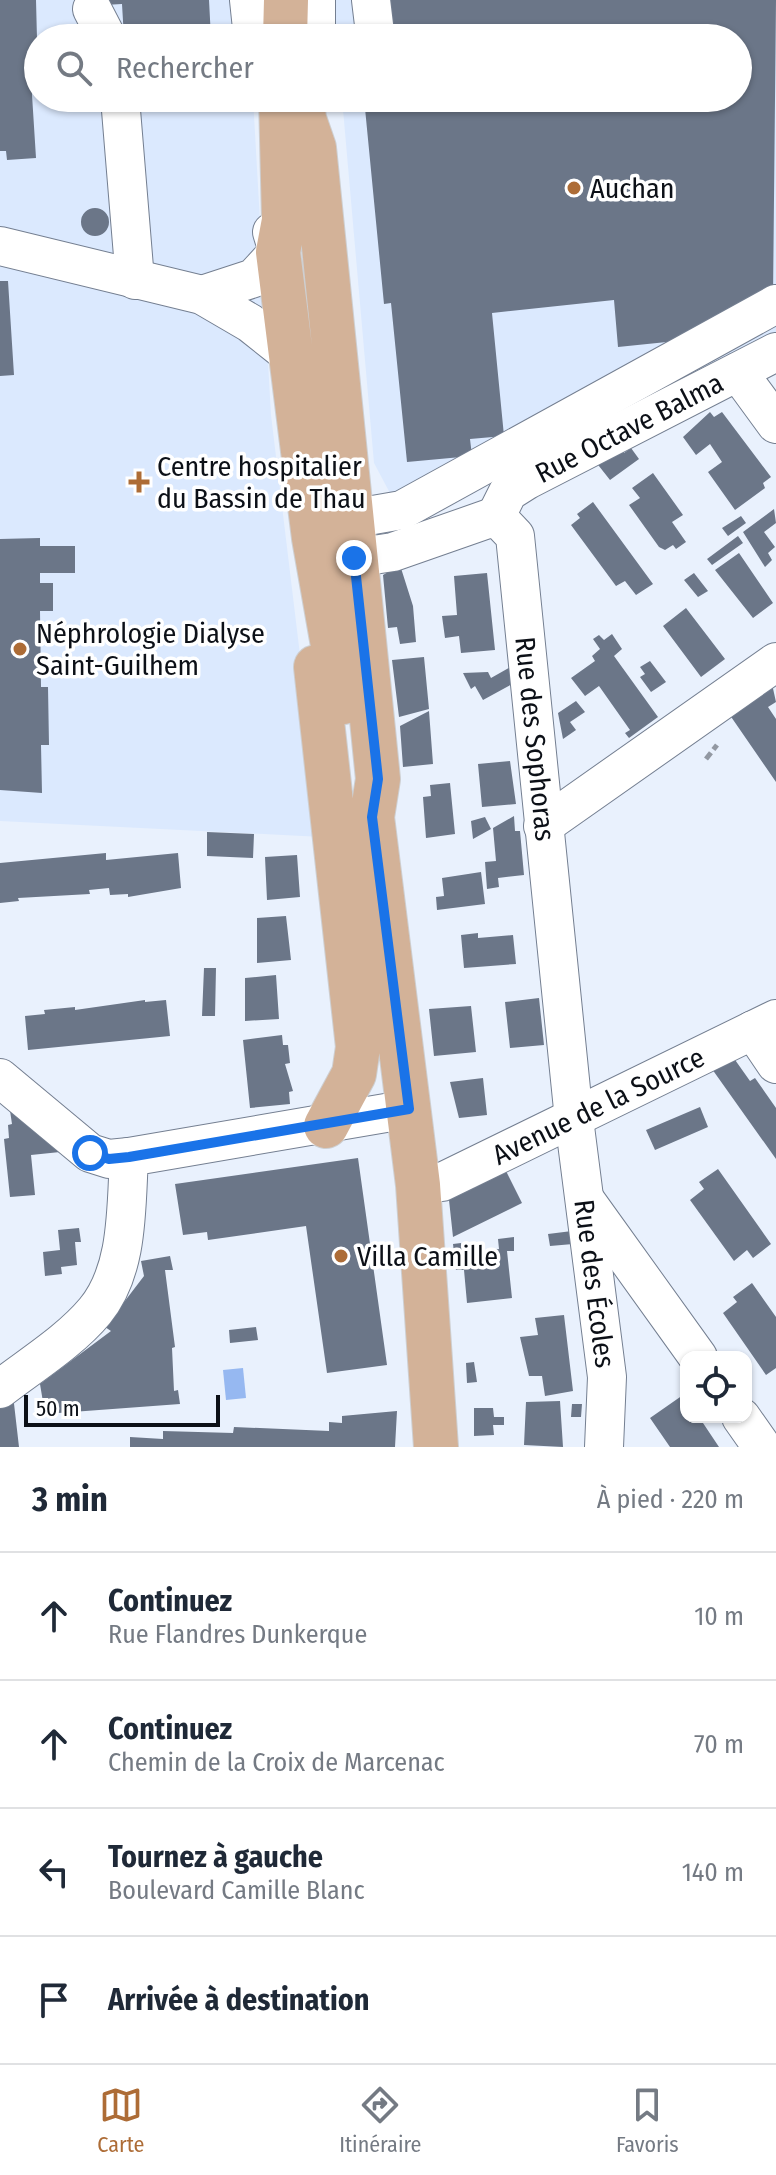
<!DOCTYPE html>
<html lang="fr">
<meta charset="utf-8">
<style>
:root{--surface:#fff;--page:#f6f6f7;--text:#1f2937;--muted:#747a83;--line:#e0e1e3;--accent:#ad6c36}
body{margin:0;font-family:"Fira Sans Condensed",sans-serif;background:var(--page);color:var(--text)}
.controls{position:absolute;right:24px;bottom:24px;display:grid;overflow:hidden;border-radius:16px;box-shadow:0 2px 6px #0004}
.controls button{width:72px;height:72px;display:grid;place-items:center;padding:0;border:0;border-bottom:2px solid var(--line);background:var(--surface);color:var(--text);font:40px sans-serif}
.scale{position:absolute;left:24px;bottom:20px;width:196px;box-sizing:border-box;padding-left:8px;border:4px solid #0c1017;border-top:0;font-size:22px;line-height:28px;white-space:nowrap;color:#0c1017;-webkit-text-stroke:6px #fff;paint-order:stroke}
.stop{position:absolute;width:24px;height:24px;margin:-18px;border:6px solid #1a73e8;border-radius:50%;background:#fff}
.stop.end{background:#1a73e8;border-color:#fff;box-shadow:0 2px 8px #0008}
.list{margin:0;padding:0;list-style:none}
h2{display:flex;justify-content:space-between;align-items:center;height:104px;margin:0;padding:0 32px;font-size:34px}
h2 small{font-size:26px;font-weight:400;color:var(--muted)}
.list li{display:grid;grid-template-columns:52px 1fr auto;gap:24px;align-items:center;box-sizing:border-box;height:128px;padding:0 32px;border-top:2px solid var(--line)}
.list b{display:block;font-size:30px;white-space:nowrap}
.list p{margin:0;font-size:26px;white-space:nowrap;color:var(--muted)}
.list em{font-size:26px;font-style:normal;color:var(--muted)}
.icon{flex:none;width:44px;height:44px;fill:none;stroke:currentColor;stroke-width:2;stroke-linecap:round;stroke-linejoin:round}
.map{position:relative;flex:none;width:776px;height:1447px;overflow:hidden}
.search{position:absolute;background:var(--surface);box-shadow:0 2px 6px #0004;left:24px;right:24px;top:24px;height:88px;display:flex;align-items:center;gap:20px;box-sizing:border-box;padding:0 28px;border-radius:44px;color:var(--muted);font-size:30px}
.sheet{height:616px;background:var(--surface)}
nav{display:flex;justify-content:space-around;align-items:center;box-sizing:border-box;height:112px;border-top:2px solid var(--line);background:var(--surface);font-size:22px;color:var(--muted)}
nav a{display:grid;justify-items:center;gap:4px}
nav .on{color:var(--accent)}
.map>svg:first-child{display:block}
</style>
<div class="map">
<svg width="776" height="1447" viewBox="0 0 776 1447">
<rect width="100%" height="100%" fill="#e9f1fd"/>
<path fill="#dbe9fe" d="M0,0H248L250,38H38V98H253L271,415L322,837L0,821Z
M333,0H776V334L408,527L374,463L342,98H738V38H336Z"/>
<path fill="#96b8f1" d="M243,1368L246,1398L226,1400L223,1370Z"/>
<path fill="#6b7688" d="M0,0H36L38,78L31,79L36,158L7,160L6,151H0Z
M86,0H209L211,38H124L122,4L86,6Z
M386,0H776L773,298L696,339L618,347L614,300L492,313L504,436L470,439L472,456L407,462L391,303L384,304L364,98H738V38H390Z
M81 222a14 14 0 1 1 28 0a14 14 0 1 1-28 0Z
M0,281H8L14,375L0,376Z
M710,412L714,417L722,412L771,477L763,483L765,488L735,510L708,472L722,462L710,444L696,455L683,437Z
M621,447L624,453L631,448L639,459L610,480L595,461Z
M653,473L683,515L672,522L686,542L676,549L673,545L665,550L659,547L629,505L640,498L632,488Z
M593,502L653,584L636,595L625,581L616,586L571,525L580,518L577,514Z
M774,509L776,523L764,532L775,547L768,553L772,560L765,567L743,532Z
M741,516L746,523L728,536L722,528Z
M738,536L743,543L712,565L707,559Z
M40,538V546H75V573H40V583H53V611H40L41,687H48L49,745H41L42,793L0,790V539Z
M739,553L773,603L753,618L715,570Z
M400,565L413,606L416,642L400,644L397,627L388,628L383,575Z
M487,573L495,650L461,653L459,636L445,638L442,616L457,615L454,576Z
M694,573L708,591L698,597L684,580Z
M686,608L725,659L701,677L663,626Z
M612,634L622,649L614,656L658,717L629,738L625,733L630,730L599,686L585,696L571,678L595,661L592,656L600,649L593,639L599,635L604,640Z
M424,657L429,709L399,717L392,660Z
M650,661L666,682L651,692L640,677L645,674L640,667Z
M512,666L514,683L483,700L475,686L471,689L463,673L488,672L491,678Z
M772,684L776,702L768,707L776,719V782L725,708Z
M576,701L585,712L570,722L576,730L563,739L558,713Z
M429,711L433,764L403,767L400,726Z
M510,761L516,804L482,807L478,764Z
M450,783L455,834L426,838L423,797L431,796L430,785Z
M514,816L515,831H520L524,875L498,878L499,887L487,889L485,862L496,861L493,828Z
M485,817L491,829L473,839L471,821Z
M207,832L254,834L253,858L207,856Z
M106,853V860L178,853L181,888L128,897V894L110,895L109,888L89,890L90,894L18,898L19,901L0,903V863Z
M297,855L300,897L267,900L265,857Z
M481,872L485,904L437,910L436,897L444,896L442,878Z
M286,916L291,960L257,963V918Z
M478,933V938L513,935L516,964L464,968L461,935Z
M204,968H216L215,1016H202Z
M276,975L279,1019L245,1021V978Z
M539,998L544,1045L510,1048L505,1002Z
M145,1000V1002L166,1000L170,1036L28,1050L25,1016L45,1014L44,1010L75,1007V1010Z
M471,1006L476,1052L434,1056L429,1009Z
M282,1035L283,1045H288L290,1063L285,1064L293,1091L289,1092L290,1104L250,1108L243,1040Z
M733,1057L750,1081L755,1078L776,1108V1159L712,1069Z
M483,1078L487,1115L459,1118L450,1082Z
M9,1104L60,1152L31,1155L35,1195L10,1197L4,1139L9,1138L8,1125L12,1124Z
M700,1107L708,1127L655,1150L646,1130Z
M358,1158L387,1365L327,1373L306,1226L208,1240L207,1232L183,1235L175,1184Z
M718,1169L771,1244L753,1258L747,1250L734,1261L690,1200L704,1189L699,1182Z
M506,1171L522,1203L453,1237L449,1200Z
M79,1228L81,1242H75L77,1265L61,1267L62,1274L45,1276L43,1252L60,1250L58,1230Z
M572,1231L573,1244L550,1246L548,1234Z
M514,1237V1251H507L512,1298L467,1303L464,1270H456L453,1244L461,1243L462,1252L499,1249L498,1239Z
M170,1256L173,1270H165L175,1347L172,1348L174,1391L178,1390L180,1404L45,1414L40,1384L111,1331L105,1327L144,1276L141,1261Z
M752,1283L776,1317V1368L766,1375L723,1313L737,1302L733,1297Z
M564,1315L573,1391L545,1396L542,1376H529L520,1337L538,1335L535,1318Z
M256,1327L258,1340L230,1343L229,1330Z
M474,1362L477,1382L467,1383L466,1363Z
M13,1395L19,1447H0V1405Z
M683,1395L686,1417H699L719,1447H670L650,1418Z
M560,1401L563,1447L524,1445L526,1402Z
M572,1404H582L581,1417H571Z
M474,1408H493L494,1417H504V1425H493L494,1435L474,1436Z
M397,1411L395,1447H130V1437L163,1439V1431L233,1433L234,1427L329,1431V1422L342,1423V1416Z"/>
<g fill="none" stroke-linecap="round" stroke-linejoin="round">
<defs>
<g id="minor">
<path d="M249,0L253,38"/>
<path d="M316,0V38"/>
<path d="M371,0L375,33"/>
<path d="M92,9L107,38"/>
<path d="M120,98L135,280"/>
<path d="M0,246L202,295L250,323L289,354"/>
<path d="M202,295L254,278L278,252L272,232"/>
<path d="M738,372L776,424"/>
<path id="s1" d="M496,516L508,492L527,480L776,352"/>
<path d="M350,519L402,510L776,304"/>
<path id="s2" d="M354,558L393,552L496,516L515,536L574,1119L607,1377L604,1447"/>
<path d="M543,826L776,662"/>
<path d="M753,1030L776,1064"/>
<path d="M0,1078L90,1153L109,1159L129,1157"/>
<path id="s3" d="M418,1185L442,1182L776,1019"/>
<path d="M586,1201L698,1357"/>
<path d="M0,1389C31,1365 70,1341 95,1311C129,1270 126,1207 129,1157L409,1109"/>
<path d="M741,1417L762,1447"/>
</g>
<path id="major" d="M285,38L286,0
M281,98L284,220L278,252L314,538L343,702
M302,98L304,119L314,148L378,779L372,817L418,1185L436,1447
M316,667L358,1047L354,1074L326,1126"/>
</defs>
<use href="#minor" stroke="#747f91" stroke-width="40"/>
<use href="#major" stroke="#cecfd1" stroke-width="46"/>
<path stroke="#9298a2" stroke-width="5" stroke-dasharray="8 4" stroke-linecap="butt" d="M706,759L717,745"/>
<use href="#minor" stroke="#fff" stroke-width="38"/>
<use href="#major" stroke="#d3b298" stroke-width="44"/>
</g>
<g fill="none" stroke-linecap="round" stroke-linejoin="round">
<path stroke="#1a73e8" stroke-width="10" d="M90,1153L109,1159L129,1157L409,1109L372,817L378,779L354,558"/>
</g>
<g fill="#ad6c36" stroke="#fff" stroke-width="3">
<circle cx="574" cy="188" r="8"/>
<path d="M135 470h8v8h8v8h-8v8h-8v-8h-8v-8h8z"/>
<circle cx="20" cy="649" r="8"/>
<circle cx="341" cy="1256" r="8"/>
</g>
<g text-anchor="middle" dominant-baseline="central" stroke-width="7" stroke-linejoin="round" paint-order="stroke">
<g font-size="28" fill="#0c1017" stroke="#fff" text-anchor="start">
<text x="590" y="188">Auchan</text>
<text x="157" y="466">Centre hospitalier<tspan x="157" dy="32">du Bassin de Thau</tspan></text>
<text x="36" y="633">Néphrologie Dialyse<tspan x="36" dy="32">Saint-Guilhem</tspan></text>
<text x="357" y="1256">Villa Camille</text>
</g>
<g font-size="28" fill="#0c1017" stroke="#fff">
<text stroke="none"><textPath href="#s1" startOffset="164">Rue Octave Balma</textPath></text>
<text stroke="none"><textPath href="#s2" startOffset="380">Rue des Sophoras</textPath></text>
<text stroke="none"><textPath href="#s3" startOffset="198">Avenue de la Source</textPath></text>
<text stroke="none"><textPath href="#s2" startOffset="928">Rue des Écoles</textPath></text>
</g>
</g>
</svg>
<div class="controls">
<button><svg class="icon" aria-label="locate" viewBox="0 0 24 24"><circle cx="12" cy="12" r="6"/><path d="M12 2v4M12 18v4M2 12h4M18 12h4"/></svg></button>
</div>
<div class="scale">50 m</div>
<div class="stop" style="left:90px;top:1153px"></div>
<div class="stop end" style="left:354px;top:558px"></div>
<div class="search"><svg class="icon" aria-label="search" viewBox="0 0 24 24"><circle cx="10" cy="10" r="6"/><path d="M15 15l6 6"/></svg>Rechercher</div>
</div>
<section class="sheet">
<h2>3 min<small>À pied · 220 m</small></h2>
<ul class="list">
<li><svg class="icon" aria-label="ahead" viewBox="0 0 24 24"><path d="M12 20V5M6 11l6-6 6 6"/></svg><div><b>Continuez</b><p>Rue Flandres Dunkerque</p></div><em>10 m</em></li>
<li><svg class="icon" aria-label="ahead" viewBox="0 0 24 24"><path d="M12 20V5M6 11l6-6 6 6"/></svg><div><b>Continuez</b><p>Chemin de la Croix de Marcenac</p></div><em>70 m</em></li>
<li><svg class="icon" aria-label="left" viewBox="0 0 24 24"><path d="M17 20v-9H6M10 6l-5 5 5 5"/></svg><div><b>Tournez à gauche</b><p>Boulevard Camille Blanc</p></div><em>140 m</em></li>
<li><svg class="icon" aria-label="arrive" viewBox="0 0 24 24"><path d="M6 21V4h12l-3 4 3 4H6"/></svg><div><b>Arrivée à destination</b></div></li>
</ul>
</section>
<nav>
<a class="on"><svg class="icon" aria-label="map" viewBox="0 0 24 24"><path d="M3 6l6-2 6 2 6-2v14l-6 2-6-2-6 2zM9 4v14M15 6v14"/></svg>Carte</a>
<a><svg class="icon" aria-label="directions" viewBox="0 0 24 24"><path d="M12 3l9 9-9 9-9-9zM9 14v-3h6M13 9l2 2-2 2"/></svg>Itinéraire</a>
<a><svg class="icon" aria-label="saved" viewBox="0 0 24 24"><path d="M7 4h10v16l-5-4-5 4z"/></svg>Favoris</a>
</nav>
